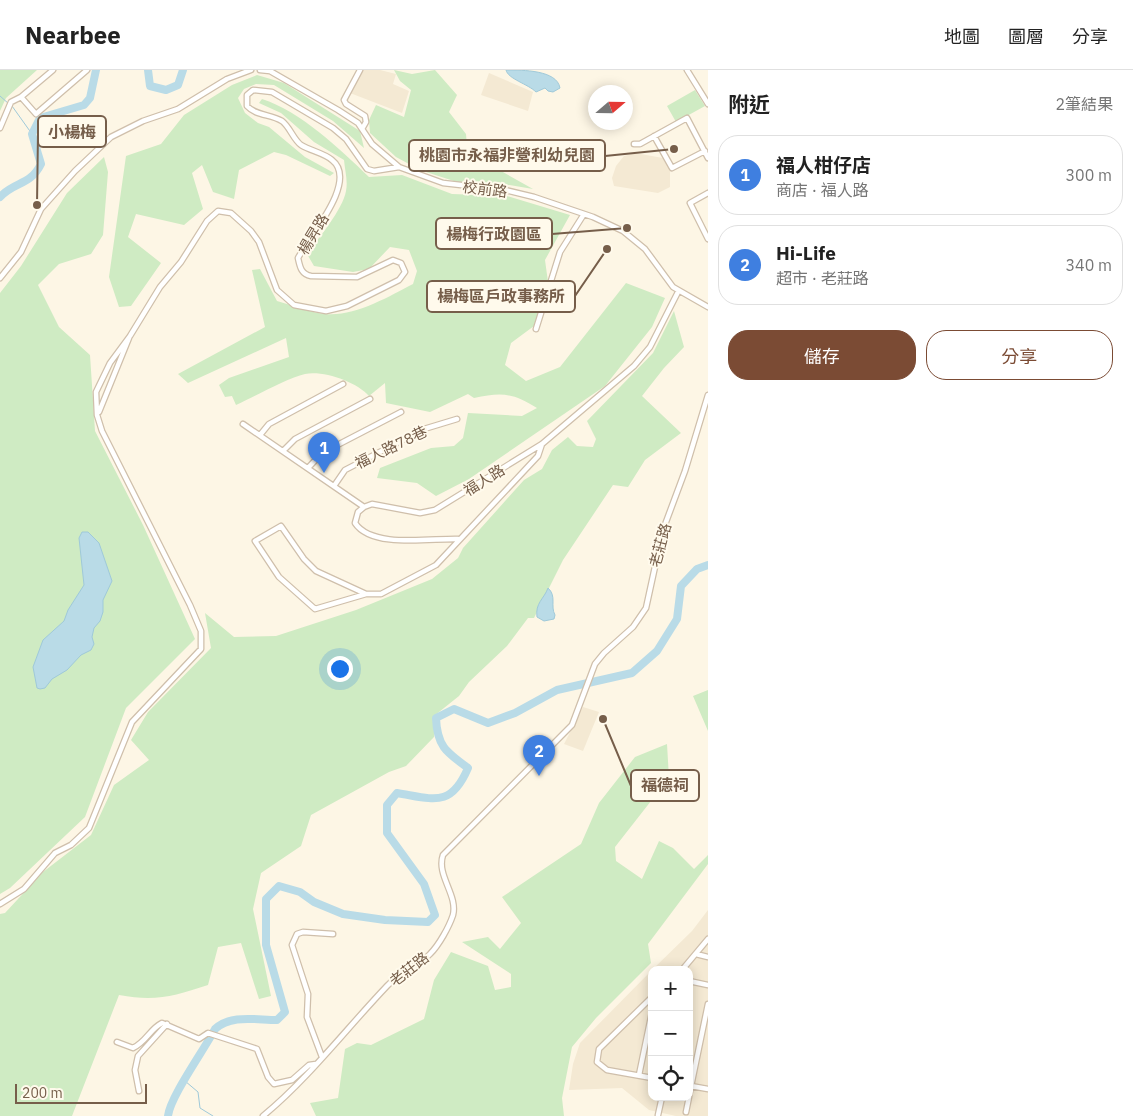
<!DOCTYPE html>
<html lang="zh-TW">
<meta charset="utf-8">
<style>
:root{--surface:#fff;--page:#f2f2f2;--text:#222;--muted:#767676;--line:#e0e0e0;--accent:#7b4b34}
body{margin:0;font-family:"IBM Plex Sans","Noto Sans TC",sans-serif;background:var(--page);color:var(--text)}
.controls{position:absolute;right:15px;bottom:15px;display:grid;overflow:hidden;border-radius:10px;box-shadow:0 2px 12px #0003}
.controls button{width:45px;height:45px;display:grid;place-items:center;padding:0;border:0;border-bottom:1px solid var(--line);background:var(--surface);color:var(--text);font:25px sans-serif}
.compass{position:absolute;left:588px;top:15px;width:45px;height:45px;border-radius:50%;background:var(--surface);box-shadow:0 2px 12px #0003;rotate:70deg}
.scale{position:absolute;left:15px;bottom:12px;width:132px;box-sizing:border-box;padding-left:5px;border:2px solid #765e4a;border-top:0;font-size:14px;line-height:18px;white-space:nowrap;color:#765e4a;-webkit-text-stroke:4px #fffaec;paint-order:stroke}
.you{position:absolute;left:339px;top:598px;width:18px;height:18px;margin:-12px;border:4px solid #fff;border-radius:50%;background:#1a73e8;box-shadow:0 0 0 8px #1a73e833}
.badge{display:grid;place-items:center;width:32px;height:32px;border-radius:50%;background:var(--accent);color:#fff;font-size:16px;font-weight:700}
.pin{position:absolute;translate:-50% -41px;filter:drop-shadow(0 1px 2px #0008)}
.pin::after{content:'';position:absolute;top:26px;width:18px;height:15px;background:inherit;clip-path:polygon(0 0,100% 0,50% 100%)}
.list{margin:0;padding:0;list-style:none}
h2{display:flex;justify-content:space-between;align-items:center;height:65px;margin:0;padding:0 20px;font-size:21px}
h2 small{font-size:16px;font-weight:400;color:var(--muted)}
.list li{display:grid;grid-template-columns:32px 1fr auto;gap:15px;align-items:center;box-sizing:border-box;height:80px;margin:0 10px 10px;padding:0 10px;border:1px solid var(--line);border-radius:20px}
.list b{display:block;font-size:19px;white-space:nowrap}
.list p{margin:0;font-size:16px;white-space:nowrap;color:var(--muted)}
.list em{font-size:16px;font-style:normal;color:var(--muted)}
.actions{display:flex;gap:10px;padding:15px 20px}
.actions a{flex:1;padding:11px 0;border:1px solid var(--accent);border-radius:20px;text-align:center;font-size:18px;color:var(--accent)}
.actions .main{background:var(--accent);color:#fff}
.icon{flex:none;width:28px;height:28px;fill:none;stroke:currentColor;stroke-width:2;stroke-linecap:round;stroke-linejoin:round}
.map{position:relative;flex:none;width:708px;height:1046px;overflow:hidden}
header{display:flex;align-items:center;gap:30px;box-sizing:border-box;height:70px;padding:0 25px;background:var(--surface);border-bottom:1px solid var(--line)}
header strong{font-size:24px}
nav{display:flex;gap:28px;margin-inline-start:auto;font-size:18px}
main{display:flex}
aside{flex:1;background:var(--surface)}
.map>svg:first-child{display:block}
</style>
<header>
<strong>Nearbee</strong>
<nav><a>地圖</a><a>圖層</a><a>分享</a></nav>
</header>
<main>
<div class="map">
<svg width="708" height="1046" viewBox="0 0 708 1046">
<rect width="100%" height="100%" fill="#fdf6e5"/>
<path fill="#f4e9d3" d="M362,0H380L396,4L393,14L409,21L402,43L350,23Z
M489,3L533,22L528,41L481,25Z
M635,83L663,88L670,100V117L658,123L614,116L612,108L616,96L624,86Z
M583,637L599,642L583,681L564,674Z
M708,840V1046H676L649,1040L622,1018L569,1020L573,994L580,973L652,900V1027H689V900H652L692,861Z"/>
<path fill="#cfebc3" d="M0,0H37L6,28L0,41Z
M394,0L412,4L435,0L457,25L449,42L466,64L468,87L494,97L533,119L503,114H463L420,100L396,87L370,63L369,50L376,35L404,47L411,20L400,11Z
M257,5L284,13L360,61L364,78L333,51L274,15L256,14L244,19L238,28L245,43L258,53L269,57L305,87L334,103L330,106L286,85L274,82L239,100L234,129L213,122L202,95L192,103L203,139L184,155L136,144L128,167L161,193L131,236L119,237L109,207L126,86L161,74L184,45L232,15Z
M695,20L705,36L676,52L667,36Z
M262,29C300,41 340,79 369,107L402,105L452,124L507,126L570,145L545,190L551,234L534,256L511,273L505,295L526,311L560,297L626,213L665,228L652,257L605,316L469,409L436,426L417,413L377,408L380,398L431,378L454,376L463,368L468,343L522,346L537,338C513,323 502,322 474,328L468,324L430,342L386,333L385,313L369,326C357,312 323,300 305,304C287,308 254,327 236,335L232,326L225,327L219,315L229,308L289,287L286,268L188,313L178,304L265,257L252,200L260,199L277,231C292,235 310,243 325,244C354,247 388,227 413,214L417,201L409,180L390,177L369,199L353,202L314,196L307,184C318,169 343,139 346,121C348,111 345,101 344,90L314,72L281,43L259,33Z
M104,87L108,102L103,165L91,184L59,194L38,215L59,257L90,285L95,361L143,455L195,569L126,638L85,747L10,818L0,824V223L21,196L67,123Z
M674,241L684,277L664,298L642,326L681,363L645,390L628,417L613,415L563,490L534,548H528L507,576L469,612L459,626L434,646V667L406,696L389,702L311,745L301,776L261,803L253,839L271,926L259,929L241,873L218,877L208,915C174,926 156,932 119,925L72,1046H0V844L5,843L43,802L91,765L114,715L149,690L131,670L148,642L211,578L205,543L234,567L276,566L356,540L432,509L458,488L463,478L524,410L542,399L552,380L568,367L577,376L593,377L596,369L587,351L653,283Z
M708,620V661L693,626Z
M667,674L669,708L615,777L616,791L642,809L659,771L673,778L694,799L708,785V794L648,874L651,893L596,948L572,977L562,1028L564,1046H316L310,1033L338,1028L345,979L357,973L371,975L424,949L434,910L451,882L488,896L495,920L511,917V904L462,872L488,867L500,879L521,853L502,827L581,774L599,733L635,687Z"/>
<path fill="#b9dbe7" stroke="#9fc9d9" d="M506,0C523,0 557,0 560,18L553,22L548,21L545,18L536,22C528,14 508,9 506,0Z
M82,462H88L99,473L112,511L103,530V542L100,551L94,558L92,567L94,574L91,580L81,585L67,600L52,609L45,618L40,619L37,618L33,597L43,570L64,551L68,540L84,515L79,468Z
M548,518C557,526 550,536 555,545L554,549L544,551L537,547C535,533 544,529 548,518Z"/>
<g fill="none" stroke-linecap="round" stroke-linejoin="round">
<path stroke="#9fc9d9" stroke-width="1" d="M0,26L9,34
M12,36L32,64
M185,1011L198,1022L200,1038L213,1046"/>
<path stroke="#b9dbe7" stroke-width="8" d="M148,0L150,16L166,20L178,15L183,0
M0,127C15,111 30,116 41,94L32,64L40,48L84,35L90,28L96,0
M168,1046C170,1027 204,980 215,959C231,944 256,950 277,950L285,942L266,875V829L279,816L300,822L314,832L343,844L385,850L428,852L435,845L424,814L387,763V735L397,723C434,729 451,738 468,698C446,682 437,676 436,648L454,639L488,653L515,643L557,620L632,603L657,581L677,549L681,516L697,499L708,495"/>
<defs>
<path id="minor" d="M260,0L270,1L338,40L358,53L372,74L399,97L443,113L505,120L534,127L593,147L623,161L645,179L673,217L708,237
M360,0L344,30L346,34L365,46L366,52L362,59
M687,0L708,34
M21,27L36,44L87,0
M0,58L11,32L21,27L53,0
M654,66L672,98L705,81
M634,74H640L687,48L708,88
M708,123L690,133L708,169
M0,208L21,182L41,139L75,101L111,67L143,51L178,39L227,9L251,0
M536,259L560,182L584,144
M99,342L129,268
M243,354L364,437L372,434L420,443L435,440L542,374L634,296L650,277L678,222
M260,365L269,354L343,314
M283,381L295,369L370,329
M308,398L322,383L401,342
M334,416L345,400L424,359L457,349
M364,437L358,442L355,453C372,479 432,468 458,469
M366,524L315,539L279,507L255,471L281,456L304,489L316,501L366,524H381L436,495L538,386L542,374
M0,834L24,819L55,783L71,775L89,758L132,652L201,579V561L190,535L102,361L97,345L96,322L110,293L130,266L160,217L181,192L207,151L218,141L231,143L251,161L259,172L277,220L294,235L326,241L347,236L399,210L405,202L401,193L393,190L357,207L311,206C301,204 300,197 298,188C309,167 359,111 332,90C324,83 311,81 301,75C293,69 290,57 282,51C271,44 256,46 247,36V25L253,20L272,22L333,58L346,69L367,99L374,101L399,97
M696,884L708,887
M682,900L708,869
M689,911L708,915
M652,927L599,979L597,992L607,1000L652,1008
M117,972L133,978C146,972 150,959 162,953L199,969L208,963L257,979L268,1007L274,1014L292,1010L309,995L316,994
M322,987L307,947L308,924L292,875L297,864L303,862L333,864
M639,1005L652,942
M691,1016L708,1019
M139,1021L135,1000L138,986L167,954
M689,1026L708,934
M686,1042L689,1027
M658,1045L662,1027
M263,1046C309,1008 346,959 387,916C400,902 420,895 430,884C439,875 449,857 453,845C458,825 436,805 443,785L572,655L595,594L604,583L633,557L646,538L663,460L685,401L708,325"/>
</defs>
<use href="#minor" stroke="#cfbfab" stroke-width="7"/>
<use href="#minor" stroke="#fff" stroke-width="4.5"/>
</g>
<g text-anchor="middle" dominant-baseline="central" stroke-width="4" stroke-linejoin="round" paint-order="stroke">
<g font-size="15" fill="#765e4a" stroke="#fffaec">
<text transform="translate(485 119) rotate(7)">校前路</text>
<text transform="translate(313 164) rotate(-59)">楊昇路</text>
<text transform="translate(391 377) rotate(-26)">福人路78巷</text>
<text transform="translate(484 410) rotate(-32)">福人路</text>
<text transform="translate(660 475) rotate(-75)">老莊路</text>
<text transform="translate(409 899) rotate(-38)">老莊路</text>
</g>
</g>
<path fill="none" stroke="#765e4a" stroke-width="2" d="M37 135L38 62M674 79L605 86M627 158L552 164M607 179L575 226M603 649L631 716"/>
<g fill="#765e4a" stroke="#fffaec" stroke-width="2">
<circle cx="37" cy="135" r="5"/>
<circle cx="674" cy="79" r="5"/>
<circle cx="627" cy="158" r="5"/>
<circle cx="607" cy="179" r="5"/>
<circle cx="603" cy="649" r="5"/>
</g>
<g fill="#fffaec" stroke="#765e4a" stroke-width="2">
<rect x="38" y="46" width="68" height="31" rx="5"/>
<rect x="409" y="70" width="196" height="31" rx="5"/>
<rect x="436" y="148" width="116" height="31" rx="5"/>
<rect x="427" y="211" width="148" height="31" rx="5"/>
<rect x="631" y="700" width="68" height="31" rx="5"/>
</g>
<g font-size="16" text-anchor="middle" font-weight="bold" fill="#765e4a">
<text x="72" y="68">小楊梅</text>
<text x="507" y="91">桃園市永福非營利幼兒園</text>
<text x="494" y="170">楊梅行政園區</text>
<text x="501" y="232">楊梅區戶政事務所</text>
<text x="665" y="721">福德祠</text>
</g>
</svg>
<div class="controls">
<button>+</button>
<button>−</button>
<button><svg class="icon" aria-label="locate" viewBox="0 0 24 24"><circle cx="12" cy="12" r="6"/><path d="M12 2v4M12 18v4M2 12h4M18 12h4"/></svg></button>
</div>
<svg class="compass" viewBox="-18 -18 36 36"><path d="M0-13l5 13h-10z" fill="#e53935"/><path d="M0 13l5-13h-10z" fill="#767676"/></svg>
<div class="scale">200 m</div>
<div class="you"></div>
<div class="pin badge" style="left:324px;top:403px;background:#3f7fe0">1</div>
<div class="pin badge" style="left:539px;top:706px;background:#3f7fe0">2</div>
</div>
<aside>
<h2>附近<small>2筆結果</small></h2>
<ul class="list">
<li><span class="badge" style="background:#3f7fe0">1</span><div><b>福人柑仔店</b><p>商店 · 福人路</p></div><em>300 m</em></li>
<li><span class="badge" style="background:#3f7fe0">2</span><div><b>Hi-Life</b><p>超市 · 老莊路</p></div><em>340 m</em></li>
</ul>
<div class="actions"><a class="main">儲存</a><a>分享</a></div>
</aside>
</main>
